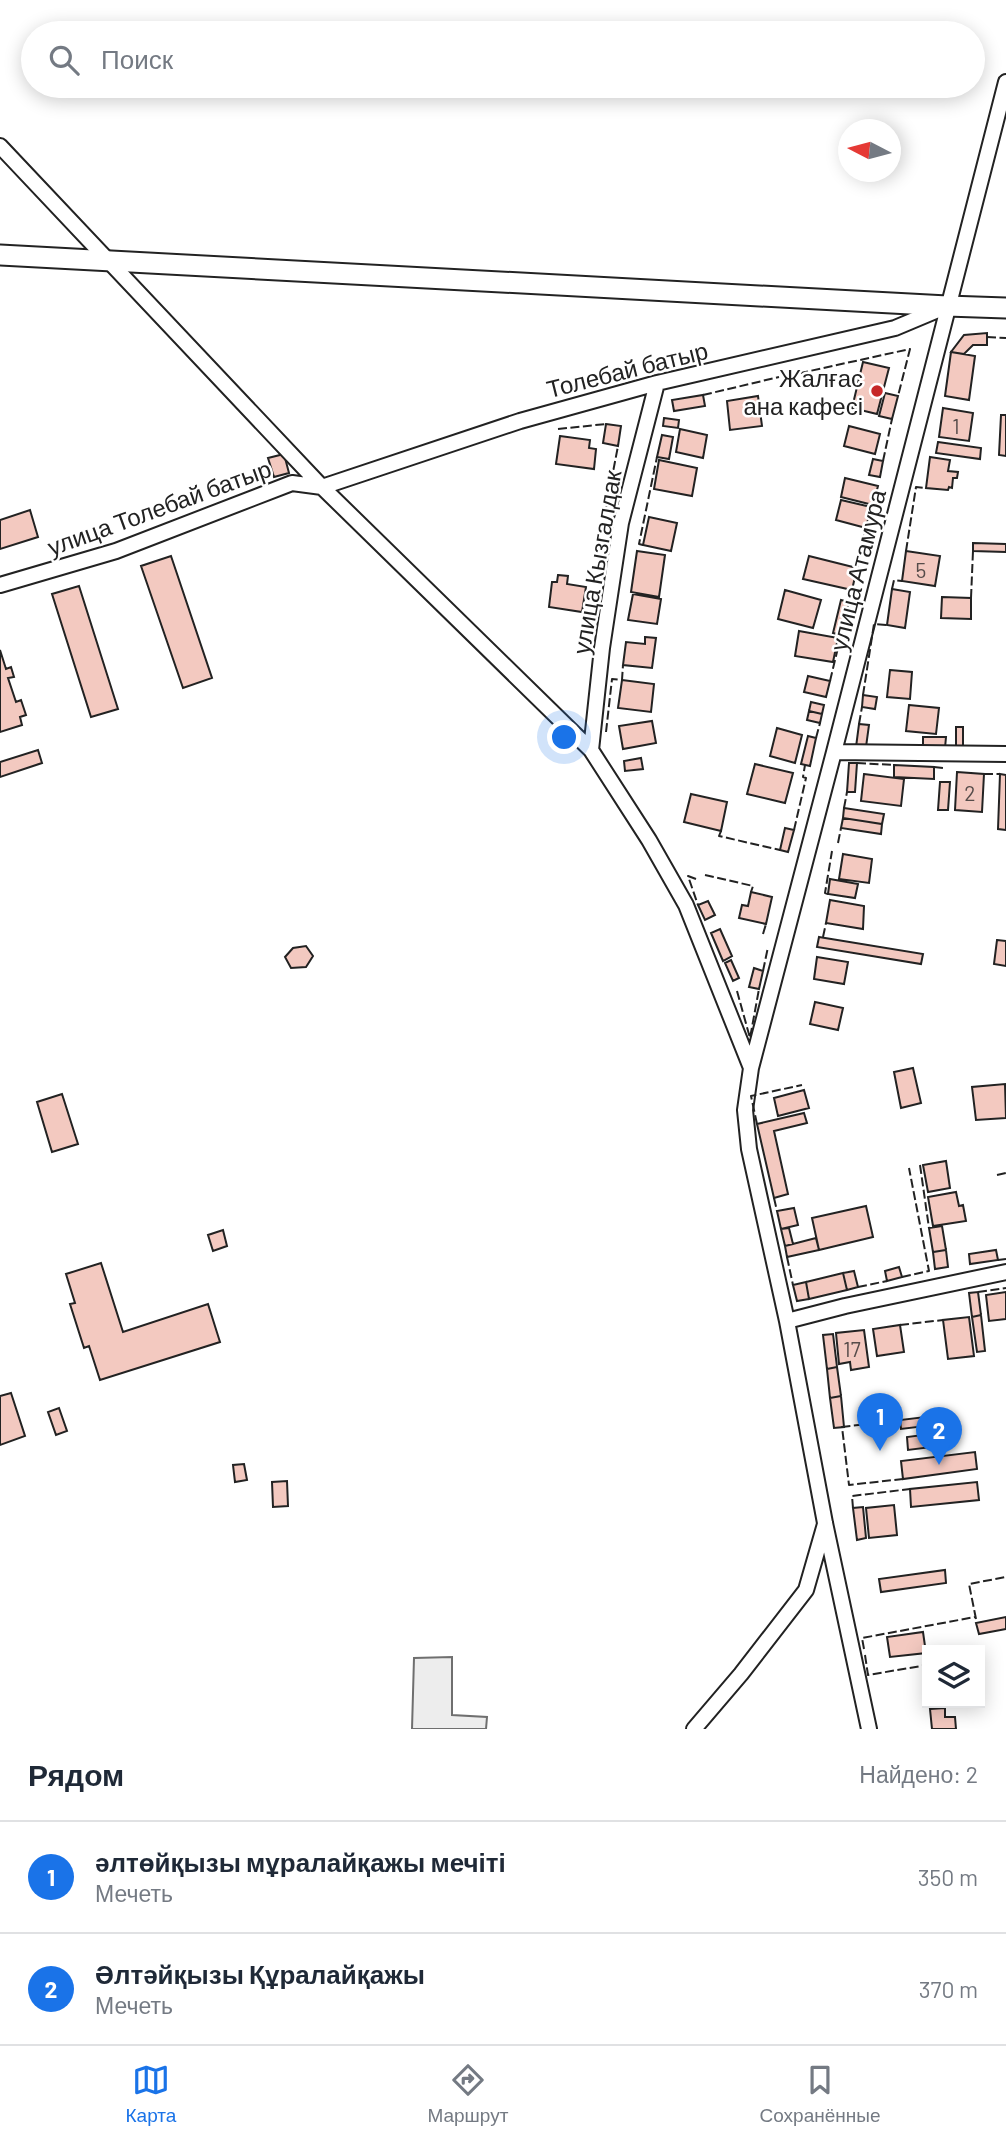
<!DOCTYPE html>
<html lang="ru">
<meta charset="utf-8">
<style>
:root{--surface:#fff;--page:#f6f6f7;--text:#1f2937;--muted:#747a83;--line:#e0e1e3;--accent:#1a73e8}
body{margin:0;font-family:Barlow,sans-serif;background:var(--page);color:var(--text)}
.controls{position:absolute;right:21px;bottom:21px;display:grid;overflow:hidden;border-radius:0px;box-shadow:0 4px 18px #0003}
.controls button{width:63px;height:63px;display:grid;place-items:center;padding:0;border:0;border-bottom:2px solid var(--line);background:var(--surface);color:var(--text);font:35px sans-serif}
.compass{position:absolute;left:838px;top:119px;width:63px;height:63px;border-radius:50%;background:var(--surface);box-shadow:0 4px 18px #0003;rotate:276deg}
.you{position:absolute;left:565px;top:738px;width:24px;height:24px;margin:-18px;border:5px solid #fff;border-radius:50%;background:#1a73e8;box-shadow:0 0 0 10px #1a73e833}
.badge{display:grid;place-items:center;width:46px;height:46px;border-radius:50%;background:var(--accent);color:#fff;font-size:23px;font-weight:700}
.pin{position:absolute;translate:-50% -58px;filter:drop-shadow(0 2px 4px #0008)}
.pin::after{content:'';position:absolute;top:37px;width:24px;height:21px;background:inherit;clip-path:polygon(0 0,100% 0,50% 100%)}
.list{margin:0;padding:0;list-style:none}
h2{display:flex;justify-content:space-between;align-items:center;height:91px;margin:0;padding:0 28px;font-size:30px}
h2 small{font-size:23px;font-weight:400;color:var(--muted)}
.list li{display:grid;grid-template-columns:46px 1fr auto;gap:21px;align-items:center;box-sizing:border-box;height:112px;padding:0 28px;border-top:2px solid var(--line)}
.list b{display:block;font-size:26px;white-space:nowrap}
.list p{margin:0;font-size:23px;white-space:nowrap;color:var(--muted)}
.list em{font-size:23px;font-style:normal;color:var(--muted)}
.icon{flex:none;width:38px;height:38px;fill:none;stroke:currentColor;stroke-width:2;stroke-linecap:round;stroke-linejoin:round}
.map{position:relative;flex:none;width:1006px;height:1729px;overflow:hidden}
.search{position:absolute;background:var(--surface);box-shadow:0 4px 18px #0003;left:21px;right:21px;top:21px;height:77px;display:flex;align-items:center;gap:18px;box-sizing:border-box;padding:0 24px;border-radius:38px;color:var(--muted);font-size:26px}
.sheet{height:315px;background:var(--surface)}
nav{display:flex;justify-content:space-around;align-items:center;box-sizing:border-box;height:98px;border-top:2px solid var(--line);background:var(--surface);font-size:19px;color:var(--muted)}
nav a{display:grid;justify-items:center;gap:4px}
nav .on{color:var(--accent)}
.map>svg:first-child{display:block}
</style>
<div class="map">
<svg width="1006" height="1729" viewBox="0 0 1006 1729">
<rect width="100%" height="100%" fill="#fff"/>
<path fill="#ededed" stroke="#6f6f6f" stroke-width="2" d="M452,1657V1715L487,1717L486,1729H412L414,1658Z"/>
<path fill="#f3c9c0" stroke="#222" stroke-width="2" d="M987,333V345H973L964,354L951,352L964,335Z
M951,352L975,356L969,400L945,396Z
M863,362L889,368L877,414L852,408Z
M885,393L898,396L892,419L879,416Z
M703,395L705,406L674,411L672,400Z
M758,396L762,426L730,430L727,401Z
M943,408L973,413L969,441L939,437Z
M1001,415H1006V456L999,455Z
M664,418L679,420L678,428L663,426Z
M606,424L621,426L618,446L603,443Z
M849,426L880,434L875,454L844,446Z
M680,429L707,435L703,458L676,452Z
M662,435L673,437L669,459L657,457Z
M560,436L590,440L589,448L596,449L594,469L556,464Z
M938,442L981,448L980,459L936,453Z
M284,454L289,473L274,477L268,458Z
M930,457L950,460L948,471L958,472L957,478H953L952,488L949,487L948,490L926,488Z
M873,459L883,461L880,477L869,475Z
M659,460L697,468L692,496L654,489Z
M845,478L878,486L873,505L841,497Z
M841,500L871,507L866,528L836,520Z
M30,510L38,537L0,549V520Z
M649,517L677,523L671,551L643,545Z
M973,543L1006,544V552L973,551Z
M637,551L665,555L659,597L631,592Z
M906,551L940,556L935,586L902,581Z
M171,556L212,678L183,688L141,566Z
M809,556L857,568L852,590L803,579Z
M558,575L568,576L567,584L586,587L582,612L549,607L552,582H557Z
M79,586L118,709L91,717L52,594Z
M892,589L910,592L905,628L887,625Z
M785,590L821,600L813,628L778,619Z
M633,594L661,599L657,624L628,620Z
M942,597L971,598V619L941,618Z
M841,600L849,602L841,635L833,633Z
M799,631L838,638L833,662L795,656Z
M645,637L656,638L652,668L623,665L626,642L645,644Z
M0,650L6,669L11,667L14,677L8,678L16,702L21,700L26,715L20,717L22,725L0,732Z
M890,670L912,672L910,699L887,697Z
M808,676L830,681L826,697L804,692Z
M622,680L654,684L651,712L618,708Z
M863,695L877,697L875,709L862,707Z
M811,702L824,705L822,714L809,711Z
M909,705L939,708L936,734L906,731Z
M809,711L822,714L820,723L807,720Z
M652,721L656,743L623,749L619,726Z
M859,724L869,725L866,747H856Z
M956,727H963V750H956Z
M777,728L802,735L795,763L770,756Z
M808,736L816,738L810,766L801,764Z
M923,737H946L945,748L923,747Z
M38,750L42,763L0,777V762Z
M641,758L643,769L625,771L624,761Z
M849,763H857L855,792H847Z
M755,764L793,773L785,803L747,794Z
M894,765L934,767V779L894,777Z
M957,772L984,774L982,812L955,810Z
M864,774L904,779L901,806L861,801Z
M1000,774L1006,775V830L998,829Z
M940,782H950L948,810H938Z
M691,794L727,802L721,831L684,822Z
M844,808L884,814L882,824L843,818Z
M843,818L882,824L881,834L841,828Z
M785,828L794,830L788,852L780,850Z
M843,854L872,859L869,883L839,879Z
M830,879L858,884L855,898L828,894Z
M751,892L772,897L766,924L739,918L742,905L748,906Z
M830,900L864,906L863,929L826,923Z
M708,901L715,915L705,920L698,905Z
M720,929L732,956L723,961L711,933Z
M819,937L923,954L921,964L817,947Z
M997,940L1006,941V966L994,964Z
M306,946L313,956L306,967L291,968L285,957L293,948Z
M817,957L848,962L844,984L814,979Z
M731,960L739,978L733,981L725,963Z
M754,968L763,971L759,989L749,987Z
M815,1002L843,1008L838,1030L810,1024Z
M913,1068L921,1103L901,1108L894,1072Z
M1005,1084L1006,1118L976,1120L972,1087Z
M804,1090L809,1108L778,1116L774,1098Z
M62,1094L78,1144L52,1152L37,1102Z
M804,1113L807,1123L774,1131L788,1194L774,1198L757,1124Z
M946,1161L950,1188L928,1192L923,1165Z
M956,1192L959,1206L963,1205L966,1221L933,1226L928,1197Z
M866,1206L873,1237L819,1250L812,1218Z
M794,1208L798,1225L781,1229L777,1211Z
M942,1226L946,1250L933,1252L929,1228Z
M789,1228L793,1244L785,1246L781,1229Z
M223,1230L227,1246L213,1251L208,1235Z
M816,1238L819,1250L787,1257L785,1246Z
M946,1250L948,1267L935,1269L933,1252Z
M996,1250L998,1260L970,1264L969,1254Z
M101,1263L123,1332L208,1304L220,1342L100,1380L89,1346L84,1348L70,1304L75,1303L66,1274Z
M899,1267L902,1277L887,1281L885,1271Z
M854,1271L858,1287L847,1290L843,1273Z
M843,1273L847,1290L809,1299L806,1282Z
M806,1282L809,1299L797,1301L793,1285Z
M978,1292L981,1315L972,1317L969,1293Z
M1006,1292V1319L989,1321L986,1295Z
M981,1315L985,1351L977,1352L972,1317Z
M969,1317L974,1356L948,1359L943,1320Z
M900,1325L904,1352L877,1356L873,1329Z
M864,1330L869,1367L851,1370L850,1362L839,1364L836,1333Z
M833,1334L837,1367L827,1369L823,1335Z
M837,1367L841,1396L830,1398L827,1369Z
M11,1393L25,1436L0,1445V1396Z
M841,1396L844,1427L834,1428L830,1398Z
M59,1408L67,1431L56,1435L48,1412Z
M925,1417L926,1426L901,1429L900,1420Z
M930,1434L932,1447L908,1450L907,1437Z
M975,1452L977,1469L903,1479L901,1461Z
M244,1464L247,1480L235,1482L233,1465Z
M287,1481L288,1506L273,1507L272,1482Z
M977,1482L979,1500L911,1507L910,1489Z
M894,1505L897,1535L869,1538L866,1508Z
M863,1507L866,1538L857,1540L853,1508Z
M945,1570L946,1583L881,1592L879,1579Z
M1006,1617V1629L979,1634L976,1623Z
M923,1632L926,1653L890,1657L887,1637Z
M945,1708V1717H955L956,1729H932L930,1709Z"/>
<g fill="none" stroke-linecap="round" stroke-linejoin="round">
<defs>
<path id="street" d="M0,146L322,487L591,750L649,840L686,905L751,1068L745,1110L749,1149L787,1321L825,1523L869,1729
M0,585L116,551L292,483L322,487L520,421L657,383L895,328L945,307
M591,750L602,648L621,523L657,383
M834,752L1006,754
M751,1068L834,752L1006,82
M787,1321L845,1306L1006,1272
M694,1729L741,1674L806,1590L825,1524"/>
<path id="secondary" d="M0,255L947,306L1006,308"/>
</defs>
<use href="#street" stroke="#222" stroke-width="18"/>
<use href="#secondary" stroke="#222" stroke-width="23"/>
<use href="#street" stroke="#fff" stroke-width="14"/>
<use href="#secondary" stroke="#fff" stroke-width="19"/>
<path stroke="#222" stroke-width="2" stroke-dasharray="9 3.5" stroke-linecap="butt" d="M987,337L1006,338
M787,376L910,349L898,396
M703,395L779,377
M558,429L606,424
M883,461L892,419
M604,519L618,446
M643,545L639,544L657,457
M906,551L916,487L926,488
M857,568L866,528
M892,589L894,580L902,581
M971,598L973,551
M830,681L841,635
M863,695L874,624L887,625
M859,724L862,707
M606,732L612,679L622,680L623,665
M816,738L820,723
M857,763L894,765
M934,767L943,768
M984,774H1000
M844,808L847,792
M794,830L806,778L803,777L805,765
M721,831L719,836L780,850
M838,843L841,828
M705,875L753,886L751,892
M696,879L688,876L698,905
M828,894L825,893L832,851
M763,934L766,924
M823,937L826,923
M763,971L768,947
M737,991L750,1038L759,989
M757,1124L751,1096L802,1085
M920,1165L929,1228
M997,1175L1006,1173
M774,1198L777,1211
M787,1257L793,1285
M998,1260L1006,1259
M902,1277L929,1271L909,1168
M858,1287L887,1281
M978,1292L1006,1288
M900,1325L943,1320
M900,1420L842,1427L849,1485L903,1479
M853,1508L852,1496L910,1489
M976,1619L969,1584L1006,1577
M864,1649L862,1638L975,1617
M865,1655L868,1675L927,1665"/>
</g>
<circle fill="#c62828" stroke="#fff" stroke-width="2.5" cx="877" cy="391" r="7"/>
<g text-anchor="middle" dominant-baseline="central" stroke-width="5" stroke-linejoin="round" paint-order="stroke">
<g font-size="21" fill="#564c4a">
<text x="956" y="425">1</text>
<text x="921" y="569">5</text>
<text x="970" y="792">2</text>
<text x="852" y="1348">17</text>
</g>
<g font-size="24" fill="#222" stroke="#fff">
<text transform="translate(627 369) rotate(-14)">Толебай батыр</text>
<text transform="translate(159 507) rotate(-20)">улица Толебай батыр</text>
<text transform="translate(596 562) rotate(-80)">улица Кызгалдак</text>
<text transform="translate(857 570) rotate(-76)">улица Атамура</text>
</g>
<g font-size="24" fill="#222" stroke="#fff" text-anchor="end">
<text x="863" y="377">Жалғас<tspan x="863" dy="28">ана кафесі</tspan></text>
</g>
</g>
</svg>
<div class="controls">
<button><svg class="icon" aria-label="layers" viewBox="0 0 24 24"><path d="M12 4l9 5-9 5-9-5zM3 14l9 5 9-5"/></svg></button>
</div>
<svg class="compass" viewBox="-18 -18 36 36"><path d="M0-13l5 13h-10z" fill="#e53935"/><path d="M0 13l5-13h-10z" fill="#747a83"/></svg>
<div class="you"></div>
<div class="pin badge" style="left:880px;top:1451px">1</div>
<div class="pin badge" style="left:939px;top:1465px">2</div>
<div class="search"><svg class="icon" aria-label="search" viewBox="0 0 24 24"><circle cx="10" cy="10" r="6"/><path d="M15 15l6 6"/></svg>Поиск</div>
</div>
<section class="sheet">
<h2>Рядом<small>Найдено: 2</small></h2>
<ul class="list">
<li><span class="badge">1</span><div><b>әлтөйқызы мұралайқажы мечіті</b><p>Мечеть</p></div><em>350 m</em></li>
<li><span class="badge">2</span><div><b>Әлтәйқызы Құралайқажы</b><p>Мечеть</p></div><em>370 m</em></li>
</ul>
</section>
<nav>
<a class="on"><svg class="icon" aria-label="map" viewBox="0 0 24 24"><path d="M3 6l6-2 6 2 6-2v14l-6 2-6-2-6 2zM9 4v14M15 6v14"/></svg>Карта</a>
<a><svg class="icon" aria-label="directions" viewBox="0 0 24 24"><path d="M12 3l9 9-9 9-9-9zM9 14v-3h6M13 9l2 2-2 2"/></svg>Маршрут</a>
<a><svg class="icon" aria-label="saved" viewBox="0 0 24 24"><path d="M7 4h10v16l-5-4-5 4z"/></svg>Сохранённые</a>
</nav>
